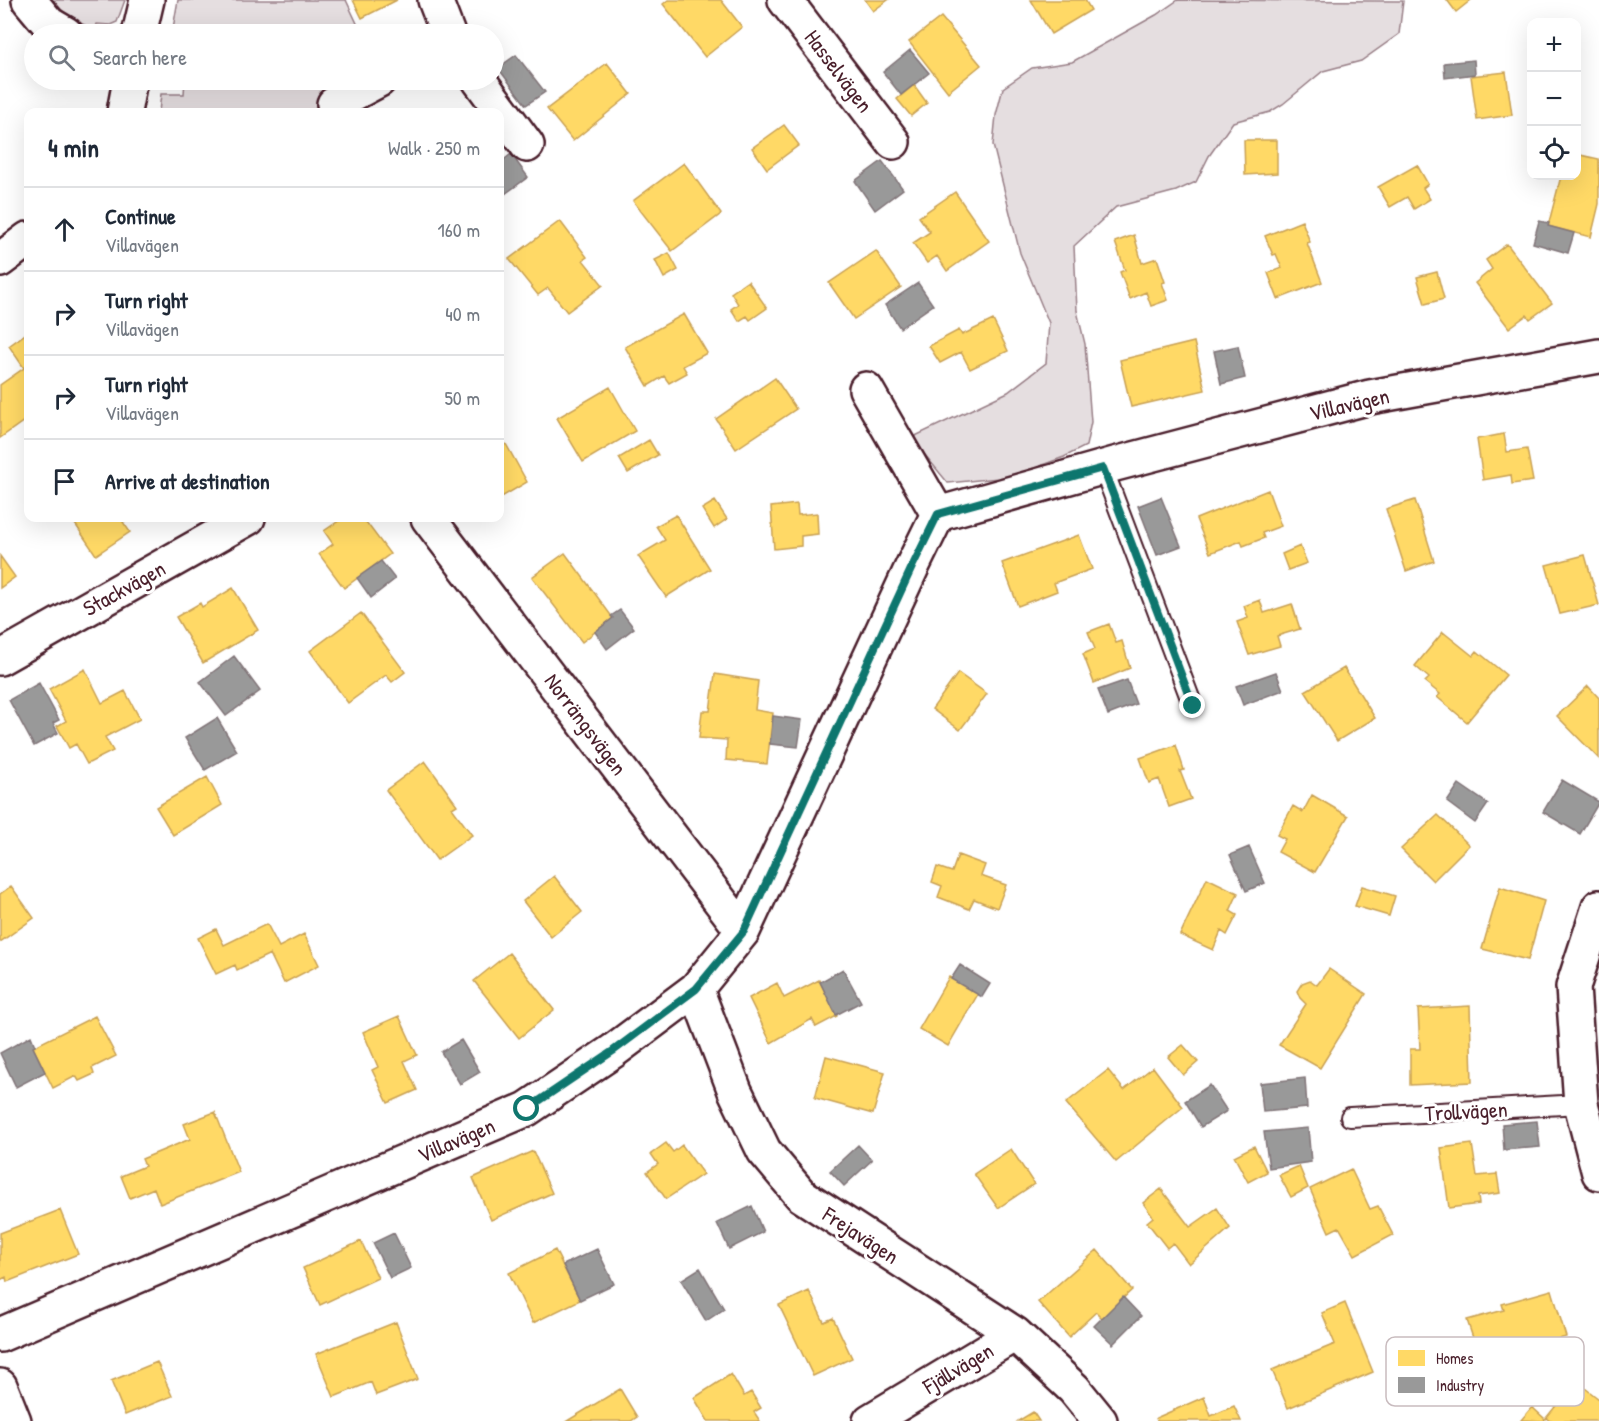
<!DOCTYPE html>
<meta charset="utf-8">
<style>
:root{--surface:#fff;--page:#f2f2f3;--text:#1f2937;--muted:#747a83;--line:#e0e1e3}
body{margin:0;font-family:"Patrick Hand",sans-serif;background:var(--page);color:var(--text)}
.controls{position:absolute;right:18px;top:18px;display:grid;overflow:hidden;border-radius:12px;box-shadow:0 6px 24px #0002}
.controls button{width:54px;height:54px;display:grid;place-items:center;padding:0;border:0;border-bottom:2px solid var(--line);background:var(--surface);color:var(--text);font:30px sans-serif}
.stop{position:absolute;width:18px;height:18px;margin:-14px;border:4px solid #0f766e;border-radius:50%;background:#fff}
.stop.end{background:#0f766e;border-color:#fff;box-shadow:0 2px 6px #0008}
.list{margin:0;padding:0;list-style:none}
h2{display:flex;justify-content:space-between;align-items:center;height:78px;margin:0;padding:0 24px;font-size:26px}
h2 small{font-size:20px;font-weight:400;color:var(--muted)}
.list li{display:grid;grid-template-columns:39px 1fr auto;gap:18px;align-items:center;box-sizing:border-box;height:84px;padding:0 24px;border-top:2px solid var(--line)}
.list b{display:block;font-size:22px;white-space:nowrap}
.list p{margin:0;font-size:20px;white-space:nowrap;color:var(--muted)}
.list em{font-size:20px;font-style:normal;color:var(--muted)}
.icon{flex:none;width:33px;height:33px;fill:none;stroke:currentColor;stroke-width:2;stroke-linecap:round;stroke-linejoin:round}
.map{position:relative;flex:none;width:1599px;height:1421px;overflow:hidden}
.search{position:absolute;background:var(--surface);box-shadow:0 6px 24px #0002;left:24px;top:24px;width:480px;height:66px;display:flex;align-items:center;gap:15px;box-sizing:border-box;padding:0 21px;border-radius:33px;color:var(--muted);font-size:22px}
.panel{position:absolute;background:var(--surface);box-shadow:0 6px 24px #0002;left:24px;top:108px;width:480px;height:414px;border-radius:12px}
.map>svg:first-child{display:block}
</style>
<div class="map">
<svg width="1599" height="1421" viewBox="0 0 1599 1421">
<rect width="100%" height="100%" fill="#fff"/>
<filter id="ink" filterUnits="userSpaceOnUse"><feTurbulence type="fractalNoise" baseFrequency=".0167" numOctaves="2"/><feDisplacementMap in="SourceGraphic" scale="12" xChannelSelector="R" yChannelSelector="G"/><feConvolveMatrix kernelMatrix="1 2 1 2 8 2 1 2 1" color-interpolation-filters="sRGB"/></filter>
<g filter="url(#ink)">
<path fill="#e5dee0" stroke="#987e86" stroke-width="1.5" d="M53,0H125L117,22L110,25L97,24L95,30L68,17Z
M178,0H346L362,34H172Z
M1178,0L1403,1L1399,34L1361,61L1323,71L1283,104L1270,112L1233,122L1209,156L1196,182L1176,191L1116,207L1074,246L1077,311L1085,344L1091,422L1086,446L1064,457L1009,477L948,483L911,438L1008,392L1046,363L1049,323L1020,253L993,145L996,115L1003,88L1032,68L1072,62L1156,15Z
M185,80H351L319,97L324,110L319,112H159L161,94H184Z"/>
<path fill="#ffd966" stroke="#c9a154" stroke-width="1.5" d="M353,0H397L362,18Z
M668,0H721L742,27L705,57L663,4Z
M865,0H888L873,11Z
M1031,0H1085L1091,10L1051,34Z
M1447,0H1471L1456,12Z
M941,17L981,65L948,92L909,42Z
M607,63L631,94L573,141L547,109Z
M1506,72L1512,115L1477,120L1471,76Z
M914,85L927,103L911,116L897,99Z
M784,125L799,145L767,169L752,148Z
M1244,140H1277V173L1245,175Z
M1576,154L1599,159V204L1591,237L1548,226L1561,176H1576Z
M684,163L721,214L672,251L633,201Z
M1417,165L1428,184L1423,188L1430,199L1414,209L1407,197L1390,207L1378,187Z
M955,192L989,241L947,271L937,256L927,263L913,243L930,232L919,217Z
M560,221L587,257L583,260L603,285L567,312L548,288L538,295L509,259Z
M1302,221L1310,242L1307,243L1322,282L1278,299L1268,273L1282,268L1276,254L1273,255L1265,236Z
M1134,235L1142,263L1157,258L1165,282L1162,283L1168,300L1151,306L1146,292L1130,299L1120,272L1125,270L1115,242Z
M1507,244L1552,303L1530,319L1527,315L1509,328L1475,283L1492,269L1486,260Z
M876,251L901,287L854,319L829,283Z
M669,253L678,270L664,278L655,260Z
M1437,272L1444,299L1425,304L1417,277Z
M748,281L767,308L750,320L747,316L739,321L731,309L738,304L731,293Z
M684,314L707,353L683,366L687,373L669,383L664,376L648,386L625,347Z
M993,320L1008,351L970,369L961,352L940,363L929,346L959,330L962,335Z
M28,332V418L0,438V385L24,368L9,346Z
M1194,342L1205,390L1131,407L1120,360Z
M775,378L796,409L736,449L716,419Z
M610,387L635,431L583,462L557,418Z
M1504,434L1507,452L1527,449L1533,481L1512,484L1511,475L1483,480L1477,439Z
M649,440L658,455L628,473L619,458Z
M506,444L527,482L500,498V448Z
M1268,490L1281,526L1262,533L1264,538L1243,546L1241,541L1210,553L1196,519Z
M1415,500L1434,561L1406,571L1386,509Z
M715,501L727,519L714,528L702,509Z
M797,504L798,515L817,513L818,534L801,536V546L774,549L771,507Z
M676,515L710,569L666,597L638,556L665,540L656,526Z
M71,518H130L123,522L130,532L96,555Z
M343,518H363L390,554L344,588L319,554L333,544L324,531Z
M1079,535L1092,569L1054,583L1057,591L1018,606L1002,563Z
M1300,546L1307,563L1288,570L1282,554Z
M565,553L613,618L582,642L532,577Z
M1585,555L1599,605L1560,614L1546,565Z
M0,556L15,577L0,588Z
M233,588L258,630L203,663L176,617L200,603L202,607Z
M1260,600L1264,613L1292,604L1300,629L1277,636L1280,646L1249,655L1237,622L1248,618L1244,606Z
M361,613L405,672L392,682L386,675L348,703L310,651Z
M1109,624L1116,643L1122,641L1130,668L1094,683L1083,654L1095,649L1088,632Z
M1443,632L1473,656L1477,651L1506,675L1467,722L1437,697L1440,694L1425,682L1429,678L1415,666Z
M1344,668L1375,718L1337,741L1305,691Z
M85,669L102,703L125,691L140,719L105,737L113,751L87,764L76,744L69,748L57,726L66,721L49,689Z
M958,673L987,694L960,730L932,709Z
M715,674L758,681L755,710L773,713L767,764L726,760L727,740L699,738L702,711H710Z
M1588,686L1599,698V759L1557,716Z
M1176,745L1184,770L1180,771L1191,799L1169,807L1159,779L1149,783L1140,758Z
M425,761L457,805L452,808L472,835L437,860L386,790Z
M207,777L222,805L173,835L156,807Z
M1312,795L1348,816L1315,872L1278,852L1285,839L1277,835L1293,806L1303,812Z
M1438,815L1469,845L1433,881L1401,849Z
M958,855L985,865L981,876L1006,885L997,908L974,899L969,909L938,897L942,886L932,882L937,867L952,872Z
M554,876L582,912L551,937L523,901Z
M1207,878L1238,893L1230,911L1237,915L1227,935L1221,931L1213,950L1180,935Z
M11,886L34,918L0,942V894Z
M1362,886L1395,896L1389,916L1355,906Z
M1500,887L1544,901L1528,960L1482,949Z
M267,924L279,947L304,934L319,965L284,983L270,954L237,970L235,965L216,974L198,938L216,929L224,945Z
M509,953L554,1010L519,1038L474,981Z
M1329,969L1366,994L1320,1068L1279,1045L1306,1004L1300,998L1297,991L1302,983L1310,980L1317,985Z
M949,977L978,994L948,1046L919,1029Z
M819,980L837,1016L816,1027L812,1019L771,1043L749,998L777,983L784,998Z
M1470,1006L1472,1082L1410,1085V1049H1420L1418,1009Z
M95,1016L116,1056L92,1068L94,1074L79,1081L76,1076L53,1088L33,1047Z
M399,1016L417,1055L404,1061L417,1090L388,1103L372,1070L378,1067L363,1032Z
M1183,1045L1198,1062L1183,1075L1168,1057Z
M826,1056L885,1072L873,1114L815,1098Z
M1153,1067L1183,1107L1116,1162L1066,1103L1108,1070L1124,1090Z
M215,1112L239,1172L160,1204L154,1188L130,1198L121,1176L145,1166L142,1159L190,1139L184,1124Z
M666,1143L673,1152L682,1145L703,1174L666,1199L647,1172L658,1164L651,1154Z
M1472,1144L1477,1176L1497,1174L1500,1193L1478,1196L1479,1204L1449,1208L1441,1148Z
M1254,1146L1267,1172L1248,1182L1234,1156Z
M1011,1149L1034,1184L998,1208L974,1174Z
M533,1151L552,1193L491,1220L473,1178Z
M1299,1166L1308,1188L1291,1197L1279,1175Z
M1351,1169L1370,1209L1378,1206L1393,1235L1355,1255L1339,1227L1329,1232L1310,1189Z
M1161,1189L1190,1227L1217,1208L1230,1228L1189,1264L1173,1243L1167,1248L1147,1222L1153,1217L1143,1203Z
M60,1210L78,1254L7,1282L6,1277L0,1280V1233Z
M361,1241L378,1278L320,1305L303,1268Z
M555,1250L580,1300L533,1323L509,1273Z
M1097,1250L1132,1290L1102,1318L1096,1312L1069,1337L1038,1302Z
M1552,1290L1566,1337L1481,1362L1467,1320L1504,1310L1502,1304Z
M809,1291L824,1322L833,1318L852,1358L813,1376L779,1305Z
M1345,1303L1373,1372L1288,1408L1272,1370L1335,1344L1322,1313Z
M396,1322L418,1379L376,1395L371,1382L334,1397L316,1354Z
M157,1362L172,1396L125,1415L111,1381Z
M731,1374L744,1396L751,1392L761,1408L754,1412L760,1421H708L694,1398Z
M1576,1381L1599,1399V1421H1550L1546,1418Z
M620,1389L637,1417L631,1421H567Z
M1204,1397L1211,1416L1234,1406L1241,1421H1157L1156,1418Z
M1532,1407L1545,1419L1544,1421L1521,1420Z
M1033,1412L1039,1421H1018Z"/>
<path fill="#999" stroke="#817478" stroke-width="1.5" d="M910,50L929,73L901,95L883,72Z
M516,55L545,92L526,105L498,68Z
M1474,60L1475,74L1445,78L1444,63Z
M511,154L528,177L505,194L500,187V163Z
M882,161L903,189L875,210L855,181Z
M1539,221L1549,223L1548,226L1574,233L1568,253L1533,243Z
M918,283L933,305L900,328L885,305Z
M1238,346L1245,378L1221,384L1214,351Z
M1161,497L1181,546L1157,555L1138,506Z
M381,561L395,579L371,598L357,578Z
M620,610L634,628L607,649L595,632L613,618L611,616Z
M234,656L260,691L226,716L200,682Z
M1276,672L1283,690L1243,705L1236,686Z
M1127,680L1136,704L1108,715L1098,690Z
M39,683L59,720L53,723L58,733L34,746L9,700Z
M773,716L802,720L798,747L770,744Z
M217,718L237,751L205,770L185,738Z
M1562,780L1599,802L1580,834L1543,812Z
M1459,784L1488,804L1475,823L1447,802Z
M1249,847L1265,883L1246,891L1230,855Z
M960,965L990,984L982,997L951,979Z
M843,969L861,1002L836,1015L820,982Z
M31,1036L35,1046L33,1047L45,1072L16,1087L0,1053Z
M461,1040L480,1072L460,1084L441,1052Z
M1305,1078L1307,1108L1263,1112L1260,1083Z
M1210,1085L1227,1111L1201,1127L1185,1101Z
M1537,1121L1540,1147L1504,1150L1502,1124Z
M1308,1128L1311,1162L1269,1168L1264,1132Z
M858,1145L872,1160L844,1186L830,1171Z
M752,1206L763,1232L729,1249L717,1223Z
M394,1233L411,1268L390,1278L373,1243Z
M597,1249L614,1284L580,1300L563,1265Z
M700,1268L724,1309L706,1321L681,1280Z
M1123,1297L1141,1316L1113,1344L1094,1326Z"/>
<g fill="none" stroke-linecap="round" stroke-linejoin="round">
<defs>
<path id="service" d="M1103,468L1193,706
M1350,1117L1581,1104"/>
<path id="minor" d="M29,0L49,24L66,34
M435,0L448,34
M785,0L893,142
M139,34L147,0
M479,80L527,145
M334,104L379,80
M124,112L130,80
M0,260L28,239
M866,389L938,514
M428,518L743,931
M0,658L248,518
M1599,907L1573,987L1581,1104L1599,1173
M696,989L735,1091L764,1151L801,1195L1015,1334L1074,1389L1100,1421
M0,1335L527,1109L613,1051L696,989L743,931L912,567L938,514L1115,464L1370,397L1599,356
M0,1386L14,1421
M870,1421L1015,1334"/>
</defs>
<use href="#service" stroke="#4a1f2b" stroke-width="22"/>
<use href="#minor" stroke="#4a1f2b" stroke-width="38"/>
<use href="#service" stroke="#fff" stroke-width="18"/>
<use href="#minor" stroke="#fff" stroke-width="33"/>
</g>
</g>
<g fill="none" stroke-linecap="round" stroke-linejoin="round" filter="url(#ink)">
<path stroke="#0f766e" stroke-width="8" d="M527,1109L613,1051L696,989L744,931L912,567L938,514L1103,468L1193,706"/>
</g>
<g text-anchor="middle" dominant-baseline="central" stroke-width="6" stroke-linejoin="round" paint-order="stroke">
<g font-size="22" fill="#4a1f2b" stroke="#fff">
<text transform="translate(839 71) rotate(53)">Hasselvägen</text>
<text transform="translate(1349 404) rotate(-13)">Villavägen</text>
<text transform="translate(124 588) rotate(-29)">Stackvägen</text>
<text transform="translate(586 724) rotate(53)">Norrängsvägen</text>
<text transform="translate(1466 1111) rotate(-3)">Trollvägen</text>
<text transform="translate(456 1140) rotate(-23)">Villavägen</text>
<text transform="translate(861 1235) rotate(33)">Frejavägen</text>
<text transform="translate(958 1368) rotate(-31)">Fjällvägen</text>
</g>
</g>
<rect x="1386" y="1337" width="198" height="69" rx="9" fill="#fff" stroke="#c9bcbf" stroke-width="1.5"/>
<rect x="1398" y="1350" width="27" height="16" fill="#ffd966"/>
<rect x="1398" y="1377" width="27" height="16" fill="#999"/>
<g font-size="16" fill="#4a1f2b">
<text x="1436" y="1364">Homes</text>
<text x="1436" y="1391">Industry</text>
</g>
</svg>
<div class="controls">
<button>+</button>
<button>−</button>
<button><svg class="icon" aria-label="locate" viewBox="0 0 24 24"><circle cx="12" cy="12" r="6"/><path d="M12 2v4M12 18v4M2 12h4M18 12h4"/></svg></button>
</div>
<div class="stop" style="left:527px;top:1109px"></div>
<div class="stop end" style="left:1193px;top:706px"></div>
<div class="search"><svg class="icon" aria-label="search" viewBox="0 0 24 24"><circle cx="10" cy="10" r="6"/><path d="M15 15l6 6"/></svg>Search here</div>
<section class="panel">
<h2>4 min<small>Walk · 250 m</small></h2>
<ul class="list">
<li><svg class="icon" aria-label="ahead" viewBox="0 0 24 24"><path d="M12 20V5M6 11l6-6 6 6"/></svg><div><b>Continue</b><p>Villavägen</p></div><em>160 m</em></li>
<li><svg class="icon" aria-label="right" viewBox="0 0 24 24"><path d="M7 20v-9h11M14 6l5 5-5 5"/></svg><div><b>Turn right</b><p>Villavägen</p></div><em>40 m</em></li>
<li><svg class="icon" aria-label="right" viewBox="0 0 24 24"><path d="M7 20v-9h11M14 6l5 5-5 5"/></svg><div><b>Turn right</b><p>Villavägen</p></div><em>50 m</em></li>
<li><svg class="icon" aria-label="arrive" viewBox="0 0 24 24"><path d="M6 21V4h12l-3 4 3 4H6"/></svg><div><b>Arrive at destination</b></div></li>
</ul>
</section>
</div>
